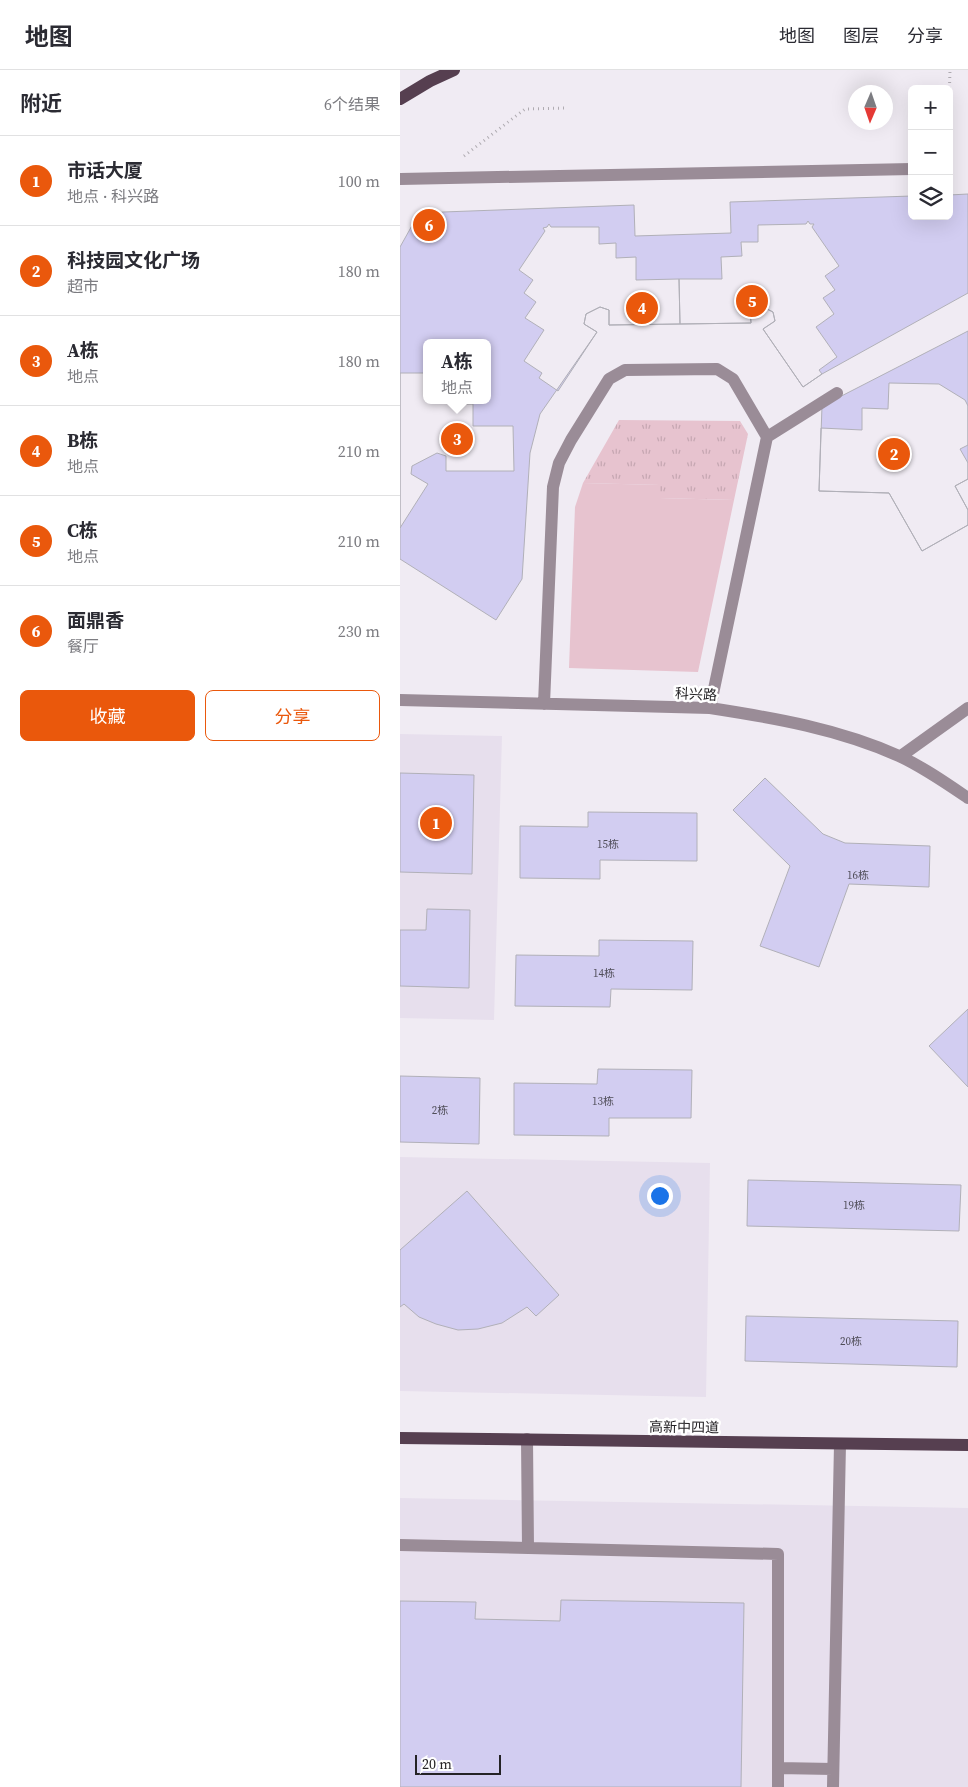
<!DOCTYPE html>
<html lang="zh">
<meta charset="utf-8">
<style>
:root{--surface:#fff;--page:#f7f7f7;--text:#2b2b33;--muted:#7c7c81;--line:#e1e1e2;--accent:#ea580c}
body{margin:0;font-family:"Source Serif 4","Noto Sans SC",serif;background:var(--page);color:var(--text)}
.controls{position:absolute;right:15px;top:15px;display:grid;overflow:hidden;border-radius:8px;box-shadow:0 5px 20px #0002}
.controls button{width:45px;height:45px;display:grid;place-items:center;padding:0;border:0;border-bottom:1px solid var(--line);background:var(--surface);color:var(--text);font:25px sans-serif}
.compass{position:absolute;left:448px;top:15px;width:45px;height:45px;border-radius:50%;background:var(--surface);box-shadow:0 5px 20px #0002;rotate:182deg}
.scale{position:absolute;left:15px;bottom:12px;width:86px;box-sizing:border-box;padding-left:5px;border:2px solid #252326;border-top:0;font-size:14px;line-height:18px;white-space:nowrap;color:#252326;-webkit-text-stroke:4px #fff;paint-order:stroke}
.you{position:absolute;left:259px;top:1125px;width:18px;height:18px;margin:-12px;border:4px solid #fff;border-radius:50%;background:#1a73e8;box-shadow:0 0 0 8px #1a73e833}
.badge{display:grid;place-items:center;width:32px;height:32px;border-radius:50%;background:var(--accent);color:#fff;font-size:16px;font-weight:700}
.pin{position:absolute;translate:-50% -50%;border:2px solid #fff;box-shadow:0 1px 5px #0006}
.popup{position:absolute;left:23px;top:269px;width:68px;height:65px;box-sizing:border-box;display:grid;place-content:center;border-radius:8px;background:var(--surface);filter:drop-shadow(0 1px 4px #0005);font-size:16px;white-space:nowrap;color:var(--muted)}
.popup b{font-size:19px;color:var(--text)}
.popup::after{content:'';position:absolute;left:50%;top:100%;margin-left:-10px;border:10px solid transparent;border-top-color:var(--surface)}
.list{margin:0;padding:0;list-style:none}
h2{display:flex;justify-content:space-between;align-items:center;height:65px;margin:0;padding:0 20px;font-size:21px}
h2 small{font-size:16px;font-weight:400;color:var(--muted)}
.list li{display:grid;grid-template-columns:32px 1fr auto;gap:15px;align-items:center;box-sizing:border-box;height:90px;padding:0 20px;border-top:1px solid var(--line)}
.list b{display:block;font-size:19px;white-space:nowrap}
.list p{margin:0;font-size:16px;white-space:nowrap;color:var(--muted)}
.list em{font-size:16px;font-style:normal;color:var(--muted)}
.actions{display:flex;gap:10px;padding:15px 20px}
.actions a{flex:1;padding:11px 0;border:1px solid var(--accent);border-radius:8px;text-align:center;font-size:18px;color:var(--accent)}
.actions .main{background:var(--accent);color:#fff}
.icon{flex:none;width:28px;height:28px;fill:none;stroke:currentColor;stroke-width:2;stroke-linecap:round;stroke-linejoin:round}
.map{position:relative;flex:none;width:568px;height:1717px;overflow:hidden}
header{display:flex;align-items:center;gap:30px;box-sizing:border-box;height:70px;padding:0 25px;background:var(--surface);border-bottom:1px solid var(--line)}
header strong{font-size:24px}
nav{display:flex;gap:28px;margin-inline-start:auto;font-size:18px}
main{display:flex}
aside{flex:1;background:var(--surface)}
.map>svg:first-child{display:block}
</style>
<header>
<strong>地图</strong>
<nav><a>地图</a><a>图层</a><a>分享</a></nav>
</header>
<main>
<aside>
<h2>附近<small>6个结果</small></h2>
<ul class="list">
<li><span class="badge">1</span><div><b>市话大厦</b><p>地点 · 科兴路</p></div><em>100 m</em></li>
<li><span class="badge">2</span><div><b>科技园文化广场</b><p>超市</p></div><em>180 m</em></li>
<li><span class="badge">3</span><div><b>A栋</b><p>地点</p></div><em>180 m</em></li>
<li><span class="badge">4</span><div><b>B栋</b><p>地点</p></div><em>210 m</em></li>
<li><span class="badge">5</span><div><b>C栋</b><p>地点</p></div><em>210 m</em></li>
<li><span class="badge">6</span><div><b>面鼎香</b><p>餐厅</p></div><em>230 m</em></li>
</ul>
<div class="actions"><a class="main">收藏</a><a>分享</a></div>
</aside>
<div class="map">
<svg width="568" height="1717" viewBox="0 0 568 1717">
<defs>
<pattern id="park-tufts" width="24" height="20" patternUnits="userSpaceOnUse" patternTransform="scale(1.25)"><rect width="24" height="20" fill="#e7c3cf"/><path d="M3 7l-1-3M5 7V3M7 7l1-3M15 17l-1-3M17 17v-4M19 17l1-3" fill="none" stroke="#c6a7b2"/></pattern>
</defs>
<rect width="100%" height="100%" fill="#f0ebf3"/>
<path fill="#e7dfed" d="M0,664L102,666L94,950L0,948Z
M0,1087L310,1093L306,1327L0,1321Z
M0,1428L568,1438V1717H0Z"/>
<path fill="url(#park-tufts)" d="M219,350L340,351L348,364L334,430L260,428V415L183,413Z"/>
<path fill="#e7c3cf" d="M183,413L260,415V428L334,430L298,602L169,598L175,437Z"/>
<path fill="#d2cdf1" stroke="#b1b0b8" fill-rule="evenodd" d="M568,124V223L422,304L403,317L363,259L375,251L373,242L359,235L350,239L351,253L209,255V240L200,237L186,244L184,254L197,262L140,344L130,383L122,509L96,550L0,489V177L14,152L22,146L43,142L234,135L235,166L331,163L330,132L512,126V146H549V125ZM27,273H87V330H27Z
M408,151L410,154H414L412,157L439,196L425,206L435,220L423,228L434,244L416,257L437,287L419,300L422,304L403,317L363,259L375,251L373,242L359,235L350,239L351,253L280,254L279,209H322L321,187L342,186L341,172H358V155L406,154Z
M149,154L151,157H199V174L216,173V188L236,187V210L279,209L280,254L209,255V240L200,237L186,244L184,254L197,262L158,321L139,308L142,303L124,291L144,260L125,248L136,232L124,223L133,210L119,200L145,161L143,158L147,157Z
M568,261V409L555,416L568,440V455L522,481L489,423L419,421L422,336Z
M0,303H27V330H53V334H73V356H113L114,401H46V386L37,383L12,396L11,404L28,414L0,458Z
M489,313L539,314L565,330L568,336V375L560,379L568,393V409L555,416L568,440V455L522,481L489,423L419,421L421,358L462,360V338L488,339Z
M0,703L74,705L72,804L0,802Z
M365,708L423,764L445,773L530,776L529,817L449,814L419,897L360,876L390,796L333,740Z
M188,742L297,743V791L200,790V809L120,808V756L188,757Z
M27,839L70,840L69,918L0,916V860H26Z
M199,870L293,871L292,920L211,919L210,937L115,936L116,885L199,886Z
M568,939V1017L529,976Z
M198,999L292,1000L291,1048H209V1066L114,1065V1013L197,1014Z
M0,1006L80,1008L79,1074L0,1072Z
M348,1110L561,1115L559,1161L347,1156Z
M67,1121L159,1225L136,1246L127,1237L102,1253L78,1259L58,1260L36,1254L19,1247L4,1234L0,1237V1180Z
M346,1246L558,1251L557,1297L345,1291Z
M161,1530L344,1533L341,1717H0V1531L76,1532L75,1549L160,1551Z"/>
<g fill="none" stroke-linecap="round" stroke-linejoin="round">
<path stroke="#afabb1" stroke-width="3" stroke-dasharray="1 4" stroke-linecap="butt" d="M549,33L550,0
M64,86L125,39L168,38"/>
<path stroke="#9a8c97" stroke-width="12" d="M0,109L512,99
M0,630L310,638C375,648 439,659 499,686C523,697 546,713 568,728
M144,634L153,417L159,393L171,370L209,309L225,300L317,299L333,309L367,367
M310,638L367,367L437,323
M501,686L568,638
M127,1369L128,1478
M0,1475L378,1484V1717
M378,1698L433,1699
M433,1717L440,1374"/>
<path stroke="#563f50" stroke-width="12" d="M0,29L30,11L54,0
M0,1368L568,1375"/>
</g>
<g text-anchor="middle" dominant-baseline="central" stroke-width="5" stroke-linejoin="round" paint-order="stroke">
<g font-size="11" fill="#504e59">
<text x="208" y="774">15栋</text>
<text x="458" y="805">16栋</text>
<text x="204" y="903">14栋</text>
<text x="203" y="1031">13栋</text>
<text x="40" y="1040">2栋</text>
<text x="454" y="1135">19栋</text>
<text x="451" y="1271">20栋</text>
</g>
<g font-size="14" fill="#252326" stroke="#fff">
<text transform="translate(296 624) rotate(3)">科兴路</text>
<text transform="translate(284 1357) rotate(1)">高新中四道</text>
</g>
</g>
</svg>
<div class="controls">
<button>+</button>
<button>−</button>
<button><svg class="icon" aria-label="layers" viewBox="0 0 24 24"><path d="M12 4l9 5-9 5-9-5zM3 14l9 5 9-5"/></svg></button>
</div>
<svg class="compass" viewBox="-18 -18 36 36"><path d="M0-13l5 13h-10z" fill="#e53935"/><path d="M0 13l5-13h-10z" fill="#7c7c81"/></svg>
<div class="scale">20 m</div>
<div class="you"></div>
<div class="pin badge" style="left:36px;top:753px">1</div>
<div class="pin badge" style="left:494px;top:384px">2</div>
<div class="pin badge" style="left:57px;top:369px">3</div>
<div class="popup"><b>A栋</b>地点</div>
<div class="pin badge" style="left:242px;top:238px">4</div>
<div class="pin badge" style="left:352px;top:231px">5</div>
<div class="pin badge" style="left:29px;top:155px">6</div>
</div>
</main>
